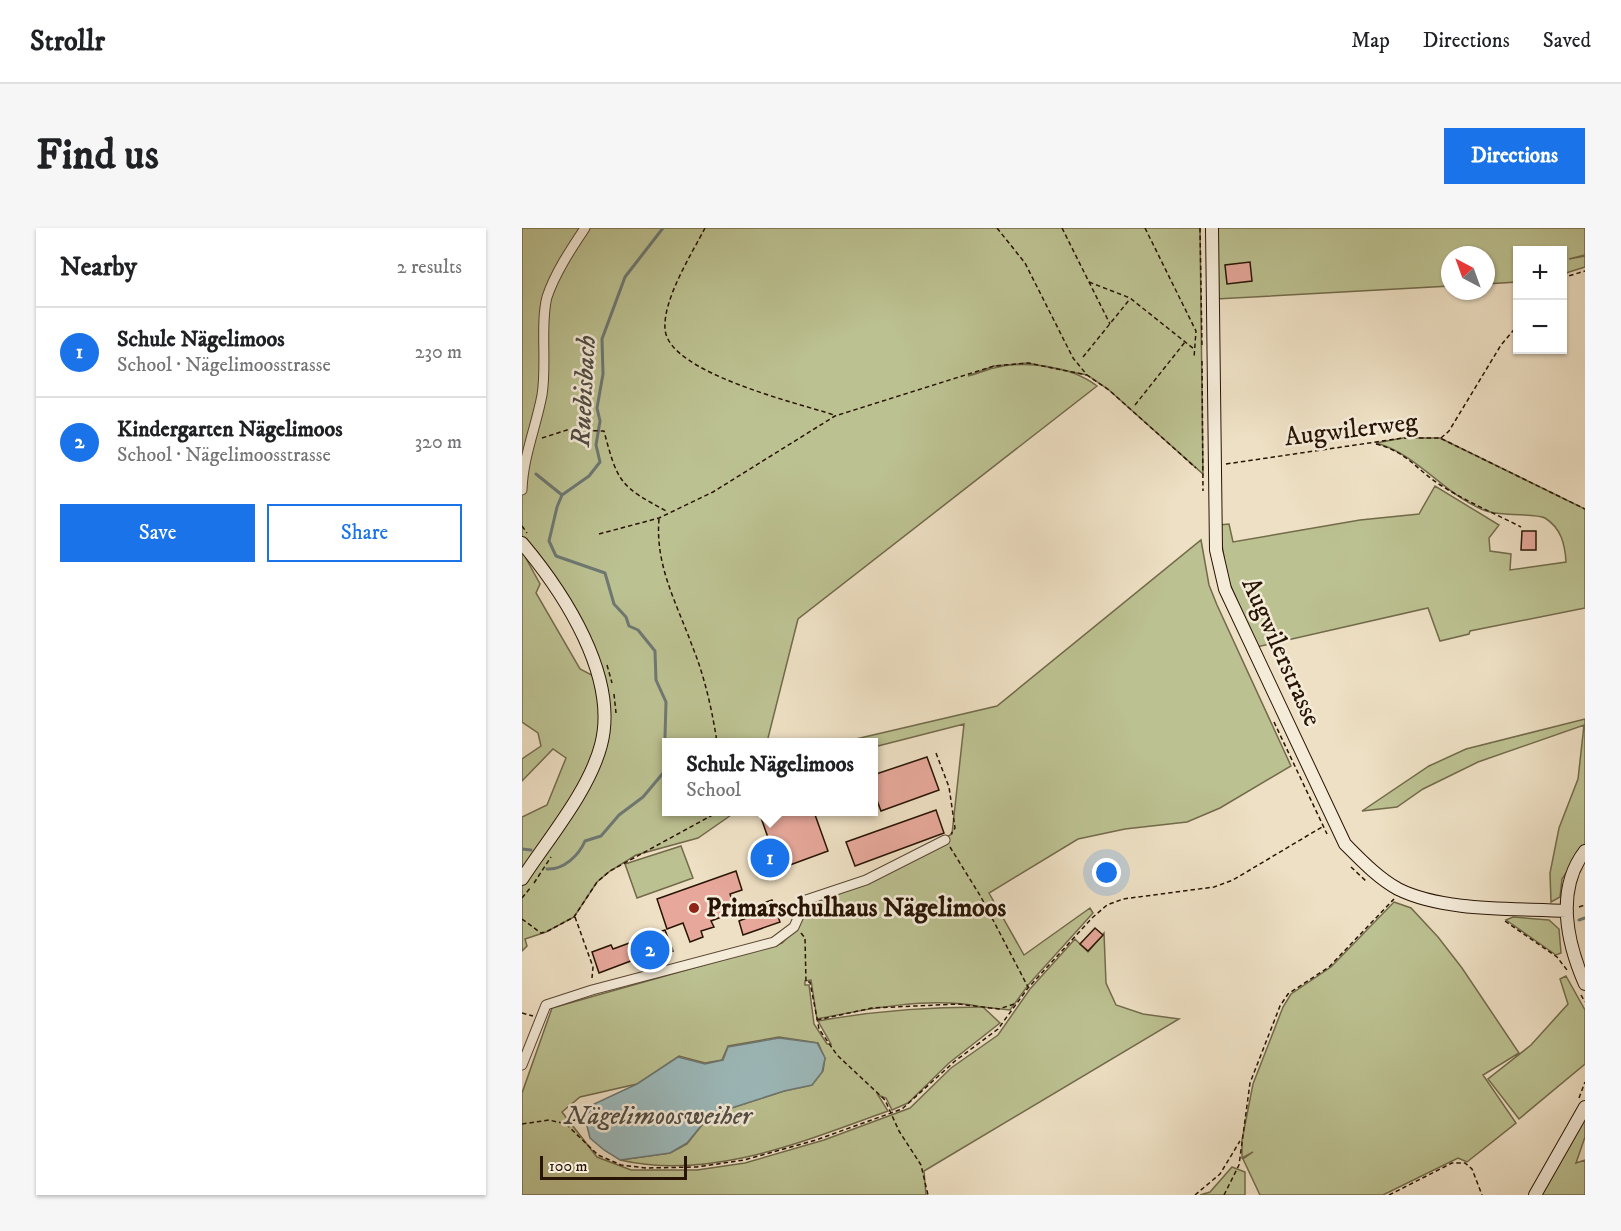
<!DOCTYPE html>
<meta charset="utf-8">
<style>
:root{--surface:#fff;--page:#f6f6f6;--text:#202124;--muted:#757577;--line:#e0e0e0;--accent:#1a73e8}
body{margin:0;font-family:"IM FELL DW Pica",serif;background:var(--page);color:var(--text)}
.controls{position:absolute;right:18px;top:18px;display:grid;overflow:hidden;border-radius:0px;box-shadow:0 2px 4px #0004}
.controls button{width:54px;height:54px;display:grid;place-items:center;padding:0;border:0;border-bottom:2px solid var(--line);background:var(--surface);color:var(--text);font:30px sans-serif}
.compass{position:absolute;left:919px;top:18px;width:54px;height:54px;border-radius:50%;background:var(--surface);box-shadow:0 2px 4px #0004;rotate:319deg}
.scale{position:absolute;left:18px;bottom:15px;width:147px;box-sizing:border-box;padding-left:6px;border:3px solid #281404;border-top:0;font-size:16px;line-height:21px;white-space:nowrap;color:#281404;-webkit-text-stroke:4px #f4ebd9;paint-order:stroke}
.you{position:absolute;left:585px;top:645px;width:21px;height:21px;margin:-15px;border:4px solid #fff;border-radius:50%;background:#1a73e8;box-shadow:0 0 0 9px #1a73e833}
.badge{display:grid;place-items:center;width:39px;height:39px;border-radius:50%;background:var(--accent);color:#fff;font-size:20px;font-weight:700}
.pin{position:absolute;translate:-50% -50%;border:3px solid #fff;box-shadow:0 2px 6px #0006}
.popup{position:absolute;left:140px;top:510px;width:216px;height:78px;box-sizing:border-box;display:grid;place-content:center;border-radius:0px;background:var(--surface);filter:drop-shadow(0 2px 4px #0005);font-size:20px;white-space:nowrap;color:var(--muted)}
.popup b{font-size:22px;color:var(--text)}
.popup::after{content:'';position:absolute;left:50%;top:100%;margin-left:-12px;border:12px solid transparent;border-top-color:var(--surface)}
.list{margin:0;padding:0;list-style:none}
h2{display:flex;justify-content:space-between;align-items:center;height:78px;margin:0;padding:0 24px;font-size:26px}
h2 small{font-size:20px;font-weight:400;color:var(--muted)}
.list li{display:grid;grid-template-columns:39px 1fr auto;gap:18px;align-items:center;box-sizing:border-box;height:90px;padding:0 24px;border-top:2px solid var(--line)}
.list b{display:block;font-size:22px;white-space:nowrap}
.list p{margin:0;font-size:20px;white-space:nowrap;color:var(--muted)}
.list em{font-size:20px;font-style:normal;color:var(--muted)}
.actions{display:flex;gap:12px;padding:18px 24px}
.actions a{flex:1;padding:14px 0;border:2px solid var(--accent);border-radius:0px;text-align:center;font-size:21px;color:var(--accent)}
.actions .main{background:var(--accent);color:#fff}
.map{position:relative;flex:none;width:1063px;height:967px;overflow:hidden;border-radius:0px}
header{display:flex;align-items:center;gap:36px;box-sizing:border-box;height:84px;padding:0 30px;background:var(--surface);border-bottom:2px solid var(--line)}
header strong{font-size:28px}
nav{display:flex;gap:33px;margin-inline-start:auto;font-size:21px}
.intro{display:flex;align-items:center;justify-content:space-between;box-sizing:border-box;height:144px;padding:0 36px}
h1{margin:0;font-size:42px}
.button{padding:15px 27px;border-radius:0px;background:var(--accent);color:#fff;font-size:21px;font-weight:700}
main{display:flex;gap:36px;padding:0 36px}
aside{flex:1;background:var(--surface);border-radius:0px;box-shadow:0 2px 4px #0004}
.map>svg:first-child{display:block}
</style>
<header>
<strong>Strollr</strong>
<nav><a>Map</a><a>Directions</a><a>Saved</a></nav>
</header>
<div class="intro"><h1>Find us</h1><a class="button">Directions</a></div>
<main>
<aside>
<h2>Nearby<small>2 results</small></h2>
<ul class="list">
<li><span class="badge">1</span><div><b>Schule Nägelimoos</b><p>School · Nägelimoosstrasse</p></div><em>230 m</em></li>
<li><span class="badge">2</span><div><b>Kindergarten Nägelimoos</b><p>School · Nägelimoosstrasse</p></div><em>320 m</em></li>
</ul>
<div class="actions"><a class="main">Save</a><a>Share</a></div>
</aside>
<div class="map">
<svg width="1063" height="967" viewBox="0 0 1063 967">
<rect width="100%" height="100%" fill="#eee0c4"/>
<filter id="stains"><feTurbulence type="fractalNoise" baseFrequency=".00333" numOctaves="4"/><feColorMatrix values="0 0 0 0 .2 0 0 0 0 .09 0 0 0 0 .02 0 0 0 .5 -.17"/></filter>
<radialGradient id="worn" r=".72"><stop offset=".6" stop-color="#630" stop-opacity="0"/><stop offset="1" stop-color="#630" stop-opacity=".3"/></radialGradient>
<path fill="#bcc191" stroke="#726a4a" stroke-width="1.5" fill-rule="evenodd" d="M0,0H678L681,246L587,162L565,147L506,135L472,138L446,148C453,147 463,142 472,140C503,132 549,138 575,158L276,391L245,514H144V584H213L212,585L176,610L114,627L88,643L75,654L52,689L24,704L3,711L5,718L0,723V589L25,577L44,530L31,521L0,553V531L19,518L16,505L0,494V323L18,356L14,365L58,441L79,452L62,410L0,315Z
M694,0H1063V27L1047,31L1063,28V39L1041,46L1040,22H996L995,54L964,56V27H928V58L694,71Z
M881,210H918L1063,281V380L948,403L947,406L918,413L906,380L735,419L705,349L697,297L707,296L711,314L838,292L897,286L913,258L977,297L967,310L968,323L989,326L988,342L1044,334C1043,316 1039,300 1023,290C1012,284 978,290 959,281C920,264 895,226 854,215Z
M679,312L687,357L695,377L769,538L698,580L665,594L603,601L556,611L467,665L502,727L568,680L571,685L507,756L488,782L461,779L478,795L427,835L386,875L370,882L364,870L356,867L366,883C282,913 189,953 98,932L148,925L165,916L188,887L262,863L290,857L301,843L303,830L296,815L257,809L206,818L200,832L183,835L157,828L115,856L58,869L40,884L75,929L109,942H175L223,935L302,912L388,880L429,840L476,807L508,761L553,711L566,724L582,705L584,755L594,777L621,786L657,791L402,943L404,967H0V865L30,780L260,715L275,699L285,676L344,654L430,606L442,496L352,519V514H321L475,478ZM289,752L295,791C343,781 411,768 459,779C404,779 351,783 296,793L309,816H305L292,796L287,757H283V753Z
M1063,491V617L1040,651L1038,669L1029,674L1028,645L1037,600L1056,551L1062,497L956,534L901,561L875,579L840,583L907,538L944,521Z
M159,618L171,650L115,670L103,636Z
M872,674L889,680L916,709L940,740L997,825L961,847L994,895L945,934L936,930L861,967H738L721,931L731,924L720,930V912L731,856L761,779L769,766L809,739Z
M991,689L1027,692L1037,701L1039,725L1034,727L984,692Z
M1044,748L1063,782V836L997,891L966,851L1009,817L1046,776L1038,751Z
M1063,889V909L1054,935L1063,932V967H1016Z
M710,939L723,944V967H678L688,964Z"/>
<path fill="#9dbbbd" stroke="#6e7873" stroke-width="1.5" d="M257,810L295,815L303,830L300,844L290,857L262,863L188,887L165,915L148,925L98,932L82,922L68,910L63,890L72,876L115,856L156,829L183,836L201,832L206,819Z"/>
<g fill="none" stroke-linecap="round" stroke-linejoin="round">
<path stroke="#6e7873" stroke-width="3" d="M14,246L40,267
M0,621L9,622
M25,641C42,642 57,627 63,613L79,608L97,587L121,569L142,544L144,474L134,452L133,423L116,402L107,398L104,389L92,376L83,345L34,328L27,313L35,279L40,267L67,248L78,234L74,217L78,193L75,180L81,146L80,111L103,49L141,0
M1057,692L1063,690"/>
</g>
<path fill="#e7a89b" stroke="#281404" stroke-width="1.5" d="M728,34L730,53L705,56L703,37Z
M1000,303H1014V322H999Z
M405,529L417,562L359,583L351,562V547Z
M414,582L422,605L333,638L324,614Z
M237,584H292L306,623L257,641Z
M214,643L220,662L208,666L212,678L200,682L202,688L189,693L192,699L179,703L181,709L168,714L161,695L145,701L135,671Z
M250,672L258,694L221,707L217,693L227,689L224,681Z
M573,700L581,707L566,723L558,716Z
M143,702L151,723L116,735L114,731L77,745L70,724L89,717L91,721Z"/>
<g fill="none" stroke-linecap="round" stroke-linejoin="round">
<defs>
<path id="street" d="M0,262C1,229 14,199 20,167C25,138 18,95 25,69C33,45 49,21 63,0
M0,837L24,777L70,762L252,714L272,699L284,672L344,652L423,612"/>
<path id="secondary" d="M690,0L694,322L703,361L823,616C839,632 856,650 876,661C922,684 993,680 1045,683
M0,315C42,365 97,449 79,517C67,563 26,611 0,651
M1063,623C1033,662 1045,715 1063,756
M1013,967L1063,879"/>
</defs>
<use href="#street" stroke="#5a4734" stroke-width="11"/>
<use href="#secondary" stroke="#281404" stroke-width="14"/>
<path stroke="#281404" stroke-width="1.5" stroke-dasharray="4.5 3" stroke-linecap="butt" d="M183,0C169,27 141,71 143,101C146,145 276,175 312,187
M475,0L503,35L551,130L565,147L587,162L674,240
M540,0L588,96
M623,0L674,103L672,130
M678,0L680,119
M1040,50L1063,43
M567,54L608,70L672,121
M561,129L608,71
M680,133L681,263
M613,177L663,114
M20,210L45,202L82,203C96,256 98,258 146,284
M919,210L927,203L979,117L996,97
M854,216C886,224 894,242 920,258C945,274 972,285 999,299
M704,236L881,210H918L1063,281
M137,291C133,338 155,376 171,420C183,450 190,482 195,514
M0,298L5,305
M77,306L137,290L191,264L313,188L472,138L506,135L565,147
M85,437L90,455
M92,466L94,485
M752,494L805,606
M414,525L427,559L433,600L429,606
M428,619L459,669L506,759
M829,639L845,654
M12,655L29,629
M0,670L9,659
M1057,679L1063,677
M53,689L71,739L70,750
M0,691L19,705L24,704L52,689L75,654L88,643L196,584
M983,693L1035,729L1045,742
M279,705L283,710L284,754H288L297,801L315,827L363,872L377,903L399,937L406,967
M1059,767L1063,774
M0,785L11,788
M295,792L350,780L436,776L477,781L495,775
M1057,870L1063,854
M0,896L27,892L44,896L76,927L99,937L124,940L175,939L222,932L294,912L380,881L433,833L476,801L506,760L570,690L585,677L601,671L692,659L711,652L800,599
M44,896L57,890
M673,967L698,946L718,913
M702,967L717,937L728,855L758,778L766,766L807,739L872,671
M867,967L930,935H943L950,941L960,967"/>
<use href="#street" stroke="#f4ebd9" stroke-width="9"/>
<use href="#secondary" stroke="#f4ebd9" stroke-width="12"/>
</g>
<circle fill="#8f2418" stroke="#f4ebd9" stroke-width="2" cx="172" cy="680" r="6"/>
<g text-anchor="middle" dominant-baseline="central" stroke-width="5" stroke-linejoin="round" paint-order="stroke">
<g font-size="26" fill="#281404" stroke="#f4ebd9">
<text transform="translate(829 202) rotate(-7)">Augwilerweg</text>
<text transform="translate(759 424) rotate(66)">Augwilerstrasse</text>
</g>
<g font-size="26" font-weight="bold" fill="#281404" stroke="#f4ebd9" text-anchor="start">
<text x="184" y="680">Primarschulhaus Nägelimoos</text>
</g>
<g font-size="27" font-style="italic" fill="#514e45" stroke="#f4ebd9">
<text transform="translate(62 163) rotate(-87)">Ruebisbach</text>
<text x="136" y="888">Nägelimoosweiher</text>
</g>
</g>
<rect width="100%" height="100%" filter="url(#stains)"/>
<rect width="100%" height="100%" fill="url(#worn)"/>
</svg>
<div class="controls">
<button>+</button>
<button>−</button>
</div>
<svg class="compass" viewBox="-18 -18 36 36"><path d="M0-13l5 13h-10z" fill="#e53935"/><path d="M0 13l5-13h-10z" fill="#757577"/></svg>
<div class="scale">100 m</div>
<div class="you"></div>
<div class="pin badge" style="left:248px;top:630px">1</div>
<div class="popup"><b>Schule Nägelimoos</b>School</div>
<div class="pin badge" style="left:128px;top:722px">2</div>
</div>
</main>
